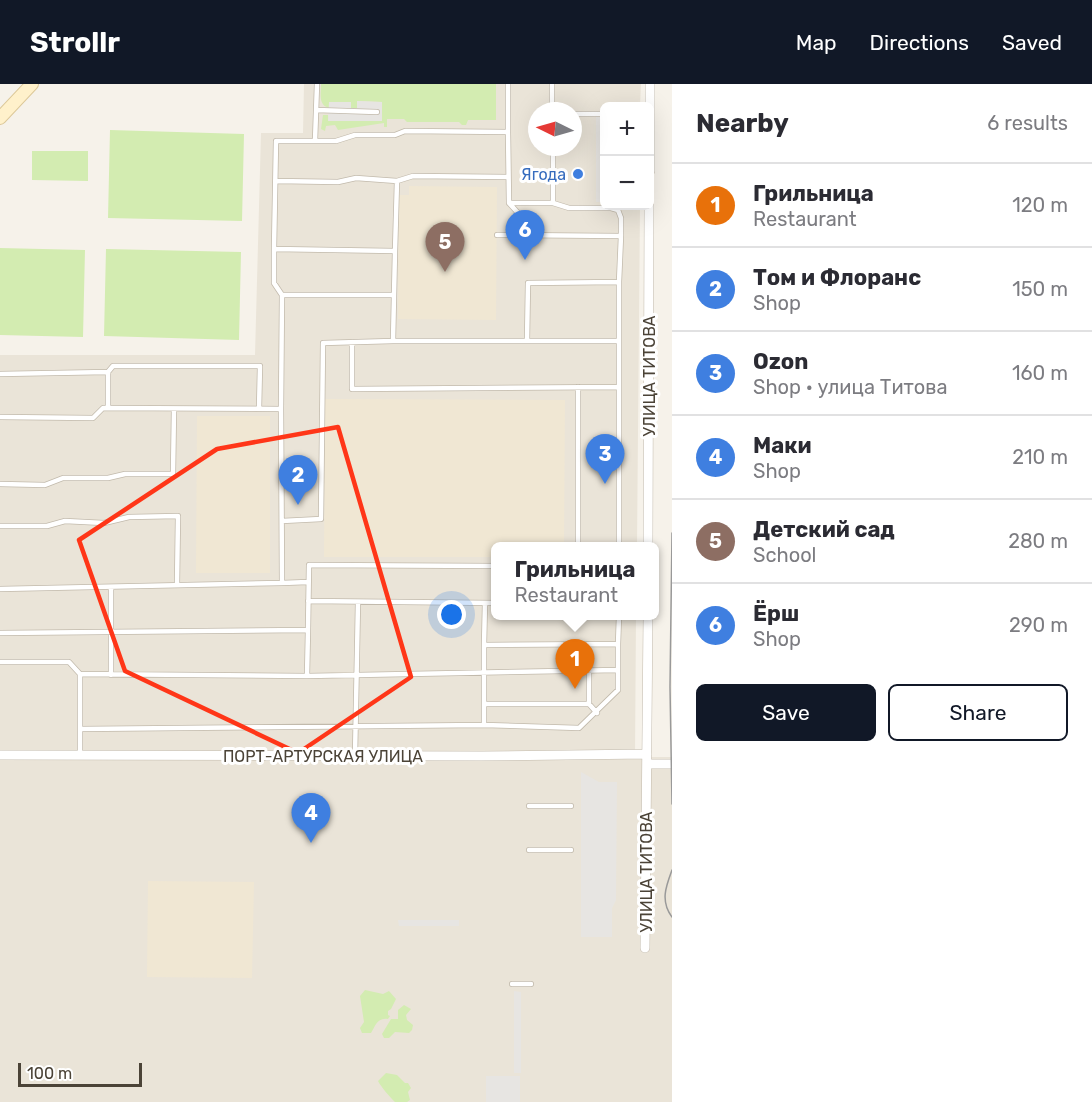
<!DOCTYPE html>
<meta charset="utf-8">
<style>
:root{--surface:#fff;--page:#f2f2f3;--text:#2b2b33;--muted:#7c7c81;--line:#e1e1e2;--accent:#111827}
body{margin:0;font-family:Rubik,sans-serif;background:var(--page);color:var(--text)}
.controls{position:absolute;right:18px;top:18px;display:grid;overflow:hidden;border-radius:9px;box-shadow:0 6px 24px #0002}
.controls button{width:54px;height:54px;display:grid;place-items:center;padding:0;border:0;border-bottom:2px solid var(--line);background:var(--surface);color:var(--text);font:30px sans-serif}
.compass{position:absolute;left:528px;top:18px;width:54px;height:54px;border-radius:50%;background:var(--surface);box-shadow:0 6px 24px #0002;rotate:275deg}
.scale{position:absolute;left:18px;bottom:15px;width:124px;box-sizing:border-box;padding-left:6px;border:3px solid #4b4337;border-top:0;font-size:16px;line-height:21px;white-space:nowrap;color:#4b4337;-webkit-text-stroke:4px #fff;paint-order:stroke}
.you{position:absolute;left:452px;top:531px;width:21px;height:21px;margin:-15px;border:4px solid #fff;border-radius:50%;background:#1a73e8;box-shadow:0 0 0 9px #1a73e833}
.badge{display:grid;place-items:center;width:39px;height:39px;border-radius:50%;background:var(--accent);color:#fff;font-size:20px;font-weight:700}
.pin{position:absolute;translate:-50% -50px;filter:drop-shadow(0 2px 3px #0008)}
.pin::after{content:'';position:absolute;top:32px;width:21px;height:18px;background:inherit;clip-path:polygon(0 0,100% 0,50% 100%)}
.popup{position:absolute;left:491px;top:458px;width:168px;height:78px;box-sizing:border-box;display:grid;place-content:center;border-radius:9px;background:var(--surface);filter:drop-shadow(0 2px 4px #0005);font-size:20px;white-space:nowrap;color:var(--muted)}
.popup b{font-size:22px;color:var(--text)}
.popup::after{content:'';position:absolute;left:50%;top:100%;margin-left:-12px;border:12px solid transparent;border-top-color:var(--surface)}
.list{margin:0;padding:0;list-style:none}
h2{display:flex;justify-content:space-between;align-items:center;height:78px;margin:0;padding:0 24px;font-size:26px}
h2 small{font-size:20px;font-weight:400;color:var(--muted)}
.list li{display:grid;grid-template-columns:39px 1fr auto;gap:18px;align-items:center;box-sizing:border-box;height:84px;padding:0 24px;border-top:2px solid var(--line)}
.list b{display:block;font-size:22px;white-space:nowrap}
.list p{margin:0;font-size:20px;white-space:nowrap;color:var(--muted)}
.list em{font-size:20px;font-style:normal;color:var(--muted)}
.actions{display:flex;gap:12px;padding:18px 24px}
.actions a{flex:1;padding:14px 0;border:2px solid var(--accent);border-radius:9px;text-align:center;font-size:21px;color:var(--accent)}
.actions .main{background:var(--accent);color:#fff}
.map{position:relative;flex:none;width:672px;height:1018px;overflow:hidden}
header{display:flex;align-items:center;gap:36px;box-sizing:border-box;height:84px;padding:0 30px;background:var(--accent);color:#fff}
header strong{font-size:28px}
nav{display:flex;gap:33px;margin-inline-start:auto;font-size:21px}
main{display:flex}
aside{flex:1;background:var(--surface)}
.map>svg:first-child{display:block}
</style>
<header>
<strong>Strollr</strong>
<nav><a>Map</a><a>Directions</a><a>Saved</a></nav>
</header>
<main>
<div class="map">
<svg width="672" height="1018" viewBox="0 0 672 1018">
<rect width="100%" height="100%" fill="#f6f2ea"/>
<path fill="#eae4d8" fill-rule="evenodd" d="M304,0H641L640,22H604V122H640L637,462H496V532H636L635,673H672V1018H0V271H255L261,49H303ZM537,27H573V63H537Z"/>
<path fill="#f0e7d3" d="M409,102L497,103L496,236L398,235L399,111H409Z
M325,315L565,316L564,462H496L495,473H324Z
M197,332H270V489H196Z
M148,797L254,798L252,894L147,893Z"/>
<path fill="#d3ecb1" d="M321,0H496V36H468L466,41H462L459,38H407L404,35H387V43H384V39L338,46L335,41L326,42L325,47L321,45L323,31H328L329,37H382V18L357,17V24H351V19L329,18V24C318,21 321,10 321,0Z
M110,46L244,50L242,137L108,134Z
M32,67H88V97L32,96Z
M0,164L85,166L83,253L0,251Z
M106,165L241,168L239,256L104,252Z
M365,906L383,910L389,907L396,915L391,925L388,927V931L390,932L388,935C377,933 375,943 371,949H362L360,944L364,938L360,912Z
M404,921L411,925L406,931L407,936L413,941L412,946L409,949L395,948L389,954H384L382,950L391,935H398V926Z
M386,989L397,991L405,999H408L411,1004L408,1008L410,1016L407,1018H395C390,1013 381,1003 378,997Z"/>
<path fill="#e7e5e2" d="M357,17L382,18V37H328L329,18H351V24H357Z
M596,28H604V118H596Z
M581,688L599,698H617L616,816L612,824V853H581Z
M398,836H459V842H399Z
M514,907L521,908V989H514Z
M486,992H520V1018H486Z"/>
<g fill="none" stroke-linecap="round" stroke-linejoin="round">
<defs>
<path id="lane" d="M552,0V27
M316,26L377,28
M573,30H604
M508,48V0
M315,57L317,0
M276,97L338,98L356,94L397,97L413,92L508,93
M509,119H553V63
M553,119L569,124H611L618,126L621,134V152
M497,151L621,152L619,198
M274,165L276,57H336L355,51H395L405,47L508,48L509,119L519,130V151
M395,167L397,97
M282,211H394
M527,257L528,199L619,198V462
M352,258V305L618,303
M108,288V324
M0,290L108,288L113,282H260L259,325
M578,303V462
M281,325L282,211L274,199V165L395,167L393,257
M0,333L93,334L103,324L281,325L282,499L0,505
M0,400L45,401L63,394H108L125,390H173L174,325
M282,437L321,435L323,259L393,257H619
M0,442H47L65,437L104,439L129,433L178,432L177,501
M282,499L308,498
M308,517L496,519
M485,519L484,561L618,560L619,532
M0,549L308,546L309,481L496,482
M0,578H69L80,590V645L484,641V561
M589,586V620L597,629
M80,590L307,592L618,586
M111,591V504
M307,592L308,546
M484,620H589
M484,641L579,644L618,606V560
M80,671V645
M355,672L358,518
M529,722H571
M529,766H571
M512,900H531"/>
<path id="street" d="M650,87V0
M648,462L649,122
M0,671L482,672L647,670
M647,680H672
M645,864L648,532"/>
<path id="secondary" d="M0,34L32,0"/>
</defs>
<use href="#lane" stroke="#c2baac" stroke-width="6"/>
<use href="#street" stroke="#c2baac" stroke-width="10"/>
<use href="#secondary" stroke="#dcc899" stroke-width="14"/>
<use href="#lane" stroke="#fff" stroke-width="4.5"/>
<use href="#street" stroke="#fff" stroke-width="9"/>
<use href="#secondary" stroke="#fff1cb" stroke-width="12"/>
<path stroke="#999" stroke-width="1.5" d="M672,449L670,603L672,720
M672,786C666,802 660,817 672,833"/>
</g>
<path fill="none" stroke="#ff3618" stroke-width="4.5" stroke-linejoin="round" d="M338,343L411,593L298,669L125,587L79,456L217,365Z"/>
<circle fill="#3f7fe0" stroke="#fff" stroke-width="2" cx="578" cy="90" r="6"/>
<g text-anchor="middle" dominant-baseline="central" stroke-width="6" stroke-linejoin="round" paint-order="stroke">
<g font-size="16" fill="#366cbe" stroke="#fff" text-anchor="end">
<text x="566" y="90">Ягода</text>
</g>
<g font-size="16" fill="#4b4337" stroke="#fff">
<text transform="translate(649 292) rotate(-90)">УЛИЦА ТИТОВА</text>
<text x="323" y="672">ПОРТ-АРТУРСКАЯ УЛИЦА</text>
<text transform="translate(646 788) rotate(-90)">УЛИЦА ТИТОВА</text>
</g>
</g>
</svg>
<div class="controls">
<button>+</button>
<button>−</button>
</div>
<svg class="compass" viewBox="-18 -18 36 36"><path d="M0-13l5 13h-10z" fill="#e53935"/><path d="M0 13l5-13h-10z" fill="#7c7c81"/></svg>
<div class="scale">100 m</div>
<div class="you"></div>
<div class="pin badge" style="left:575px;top:605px;background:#e8710a">1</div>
<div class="popup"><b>Грильница</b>Restaurant</div>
<div class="pin badge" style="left:298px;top:421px;background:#3f7fe0">2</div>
<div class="pin badge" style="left:605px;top:400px;background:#3f7fe0">3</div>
<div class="pin badge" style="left:311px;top:759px;background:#3f7fe0">4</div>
<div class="pin badge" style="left:445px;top:188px;background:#8d6e63">5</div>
<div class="pin badge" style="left:525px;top:176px;background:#3f7fe0">6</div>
</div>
<aside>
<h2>Nearby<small>6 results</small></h2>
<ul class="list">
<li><span class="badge" style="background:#e8710a">1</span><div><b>Грильница</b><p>Restaurant</p></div><em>120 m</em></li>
<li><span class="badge" style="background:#3f7fe0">2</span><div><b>Том и Флоранс</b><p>Shop</p></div><em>150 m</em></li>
<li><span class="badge" style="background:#3f7fe0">3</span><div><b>Ozon</b><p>Shop · улица Титова</p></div><em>160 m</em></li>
<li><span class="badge" style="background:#3f7fe0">4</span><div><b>Маки</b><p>Shop</p></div><em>210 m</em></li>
<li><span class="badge" style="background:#8d6e63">5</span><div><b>Детский сад</b><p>School</p></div><em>280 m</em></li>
<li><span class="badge" style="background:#3f7fe0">6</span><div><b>Ёрш</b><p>Shop</p></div><em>290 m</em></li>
</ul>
<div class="actions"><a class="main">Save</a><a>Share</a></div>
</aside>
</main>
